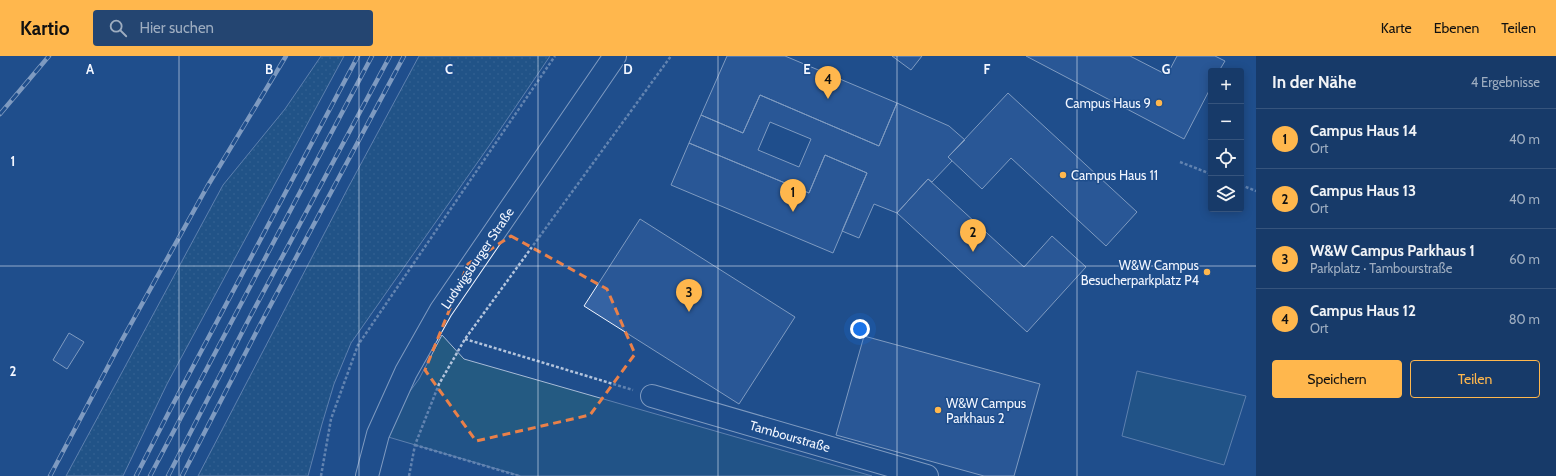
<!DOCTYPE html>
<html lang="de">
<meta charset="utf-8">
<style>
:root{--surface:#173a69;--page:#244571;--text:#f1f3f6;--muted:#9eadc0;--line:#36547d;--accent:#ffb74d}
body{margin:0;font-family:Cabin,sans-serif;background:var(--page);color:var(--text)}
.controls{position:absolute;right:12px;top:12px;display:grid;overflow:hidden;border-radius:4px;box-shadow:0 2px 10px #0003}
.controls button{width:36px;height:36px;display:grid;place-items:center;padding:0;border:0;border-bottom:1px solid var(--line);background:var(--surface);color:var(--text);font:20px sans-serif}
.you{position:absolute;left:860px;top:273px;width:14px;height:14px;margin:-10px;border:3px solid #fff;border-radius:50%;background:#1a73e8;box-shadow:0 0 0 6px #1a73e833}
.badge{display:grid;place-items:center;width:26px;height:26px;border-radius:50%;background:var(--accent);color:#111;font-size:13px;font-weight:700}
.pin{position:absolute;translate:-50% -33px;filter:drop-shadow(0 1px 2px #0008)}
.pin::after{content:'';position:absolute;top:21px;width:14px;height:12px;background:inherit;clip-path:polygon(0 0,100% 0,50% 100%)}
.list{margin:0;padding:0;list-style:none}
h2{display:flex;justify-content:space-between;align-items:center;height:52px;margin:0;padding:0 16px;font-size:17px}
h2 small{font-size:13px;font-weight:400;color:var(--muted)}
.list li{display:grid;grid-template-columns:26px 1fr auto;gap:12px;align-items:center;box-sizing:border-box;height:60px;padding:0 16px;border-top:1px solid var(--line)}
.list b{display:block;font-size:15px;white-space:nowrap}
.list p{margin:0;font-size:13px;white-space:nowrap;color:var(--muted)}
.list em{font-size:13px;font-style:normal;color:var(--muted)}
.actions{display:flex;gap:8px;padding:12px 16px}
.actions a{flex:1;padding:9px 0;border:1px solid var(--accent);border-radius:4px;text-align:center;font-size:14px;color:var(--accent)}
.actions .main{background:var(--accent);color:#111}
.icon{flex:none;width:22px;height:22px;fill:none;stroke:currentColor;stroke-width:2;stroke-linecap:round;stroke-linejoin:round}
.map{position:relative;flex:none;width:1256px;height:420px;overflow:hidden}
header{display:flex;align-items:center;gap:24px;box-sizing:border-box;height:56px;padding:0 20px;background:var(--accent);color:#111}
header strong{font-size:19px}
nav{display:flex;gap:22px;margin-inline-start:auto;font-size:14px}
.search{width:280px;height:36px;background:var(--page);display:flex;align-items:center;gap:10px;box-sizing:border-box;padding:0 14px;border-radius:4px;color:var(--muted);font-size:15px}
main{display:flex}
aside{flex:1;background:var(--surface)}
.map>svg:first-child{display:block}
</style>
<header>
<strong>Kartio</strong>
<div class="search"><svg class="icon" aria-label="search" viewBox="0 0 24 24"><circle cx="10" cy="10" r="6"/><path d="M15 15l6 6"/></svg>Hier suchen</div>
<nav><a>Karte</a><a>Ebenen</a><a>Teilen</a></nav>
</header>
<main>
<div class="map">
<svg width="1256" height="420" viewBox="0 0 1256 420">
<defs>
<pattern id="park-dots" width="8" height="8" patternUnits="userSpaceOnUse"><rect width="8" height="8" fill="#245a82"/><path d="M2 2h.1M6 6h.1" fill="none" stroke="#447295" stroke-width="1.8" stroke-linecap="round"/></pattern>
</defs>
<rect width="100%" height="100%" fill="#1f4e8c"/>
<path fill="#245a82" stroke="#a8bbd7" d="M442,279L464,303L872,420H521L378,378L419,323Z
M1137,315L1246,340L1224,409L1122,380Z"/>
<path fill="url(#park-dots)" stroke="#a8bbd7" d="M321,0H344L167,328L123,420H66L223,129L285,53Z
M419,0H550L489,90L351,287L334,328L322,368L308,420H198L349,130Z"/>
<path fill="#3563a3" stroke="#f2f6ff" fill-rule="evenodd" d="M727,0H785L897,47L879,90L760,39L743,77L701,59Z
M892,0H922L911,14Z
M1026,0H1130L1167,19L1177,0H1215L1225,5L1219,15H1211V31L1184,83Z
M1008,37L1137,156L1106,190L1011,102L982,133L948,101Z
M760,39L879,90L897,47L949,70L965,84L948,101L952,105L932,126L928,123L897,157L874,148L859,182L842,175L867,117L825,99L809,137L689,87L701,59L743,77ZM770,66L811,83L799,111L758,94Z
M689,87L809,137L825,99L867,117L833,197L671,129Z
M928,123L1024,211L1052,180L1086,211L1027,276L897,157Z
M640,163L795,261L739,348L584,250Z
M69,277L84,286L67,313L53,304Z
M864,280L1040,328L1014,420H984L836,379Z"/>
<g fill="none" stroke-linecap="round" stroke-linejoin="round">
<defs>
<path id="minor" d="M652,340L927,420"/>
<path id="major" d="M367,420L378,378L406,316L441,254L615,0"/>
</defs>
<use href="#minor" stroke="#f2f6ff" stroke-width="24"/>
<use href="#major" stroke="#f2f6ff" stroke-width="24"/>
<path stroke="#b3c4dc" stroke-width="2.5" stroke-dasharray="3 2" stroke-linecap="butt" d="M1180,106L1211,118
M1241,129L1256,135
M465,283L633,334
M415,389L519,420
M321,420L331,363L358,289L555,0
M409,420L415,389L439,328L465,283L671,0"/>
<use href="#minor" stroke="#1f4e8c" stroke-width="22"/>
<use href="#major" stroke="#1f4e8c" stroke-width="22"/>
<defs>
<path id="rail" d="M0,58L49,0
M50,420L122,284L207,131L286,0
M136,420L171,352L358,0
M150,420L372,0
M168,420L250,261L390,0
M182,420L261,267L404,0"/>
</defs>
<use href="#rail" stroke="#f2f6ff" stroke-width="4.5"/>
<use href="#rail" stroke="#1f4e8c" stroke-width="3" stroke-dasharray="9" stroke-linecap="butt"/>
</g>
<path d="M0 0H1256V420H0ZM511,180L607,233L635,298L590,359L476,385L425,314L468,208Z" fill="#1f4e8c" fill-opacity=".55" fill-rule="evenodd"/>
<path fill="none" stroke="#ea8049" stroke-width="3" stroke-dasharray="8 5" stroke-linejoin="round" d="M511,180L607,233L635,298L590,359L476,385L425,314L468,208Z"/>
<path fill="none" stroke="#f2f6ff" stroke-width="1" stroke-opacity="0.55" d="M179,0V420M359,0V420M538,0V420M718,0V420M897,0V420M1077,0V420M0,210H1256"/>
<g fill="#ffb74d" stroke="#1f4e8c" stroke-width="1.5">
<circle cx="1159" cy="47" r="4"/>
<circle cx="1063" cy="119" r="4"/>
<circle cx="1207" cy="216" r="4"/>
<circle cx="938" cy="354" r="4"/>
</g>
<g text-anchor="middle" dominant-baseline="central" stroke-width="3" stroke-linejoin="round" paint-order="stroke">
<g font-size="13" fill="#f2f6ff" stroke="#1f4e8c" text-anchor="end">
<text x="1151" y="47">Campus Haus 9</text>
<text x="1071" y="119" text-anchor="start">Campus Haus 11</text>
<text x="1199" y="209">W&amp;W Campus<tspan x="1199" dy="15">Besucherparkplatz P4</tspan></text>
<text x="946" y="347" text-anchor="start">W&amp;W Campus<tspan x="946" dy="15">Parkhaus 2</tspan></text>
</g>
<g font-size="13" fill="#f2f6ff" stroke="#1f4e8c">
<text transform="translate(477 202) rotate(-56)">Ludwigsburger Straße</text>
<text transform="translate(790 380) rotate(16)">Tambourstraße</text>
</g>
</g>
<g font-size="13" text-anchor="middle" font-weight="bold" fill="#f2f6ff" stroke="#1f4e8c" stroke-width="3" stroke-linejoin="round" paint-order="stroke">
<text x="90" y="18">A</text>
<text x="269" y="18">B</text>
<text x="449" y="18">C</text>
<text x="628" y="18">D</text>
<text x="807" y="18">E</text>
<text x="987" y="18">F</text>
<text x="1166" y="18">G</text>
<text x="13" y="110">1</text>
<text x="13" y="320">2</text>
</g>
</svg>
<div class="controls">
<button>+</button>
<button>−</button>
<button><svg class="icon" aria-label="locate" viewBox="0 0 24 24"><circle cx="12" cy="12" r="6"/><path d="M12 2v4M12 18v4M2 12h4M18 12h4"/></svg></button>
<button><svg class="icon" aria-label="layers" viewBox="0 0 24 24"><path d="M12 4l9 5-9 5-9-5zM3 14l9 5 9-5"/></svg></button>
</div>
<div class="you"></div>
<div class="pin badge" style="left:793px;top:156px">1</div>
<div class="pin badge" style="left:973px;top:196px">2</div>
<div class="pin badge" style="left:689px;top:256px">3</div>
<div class="pin badge" style="left:828px;top:43px">4</div>
</div>
<aside>
<h2>In der Nähe<small>4 Ergebnisse</small></h2>
<ul class="list">
<li><span class="badge">1</span><div><b>Campus Haus 14</b><p>Ort</p></div><em>40 m</em></li>
<li><span class="badge">2</span><div><b>Campus Haus 13</b><p>Ort</p></div><em>40 m</em></li>
<li><span class="badge">3</span><div><b>W&amp;W Campus Parkhaus 1</b><p>Parkplatz · Tambourstraße</p></div><em>60 m</em></li>
<li><span class="badge">4</span><div><b>Campus Haus 12</b><p>Ort</p></div><em>80 m</em></li>
</ul>
<div class="actions"><a class="main">Speichern</a><a>Teilen</a></div>
</aside>
</main>
